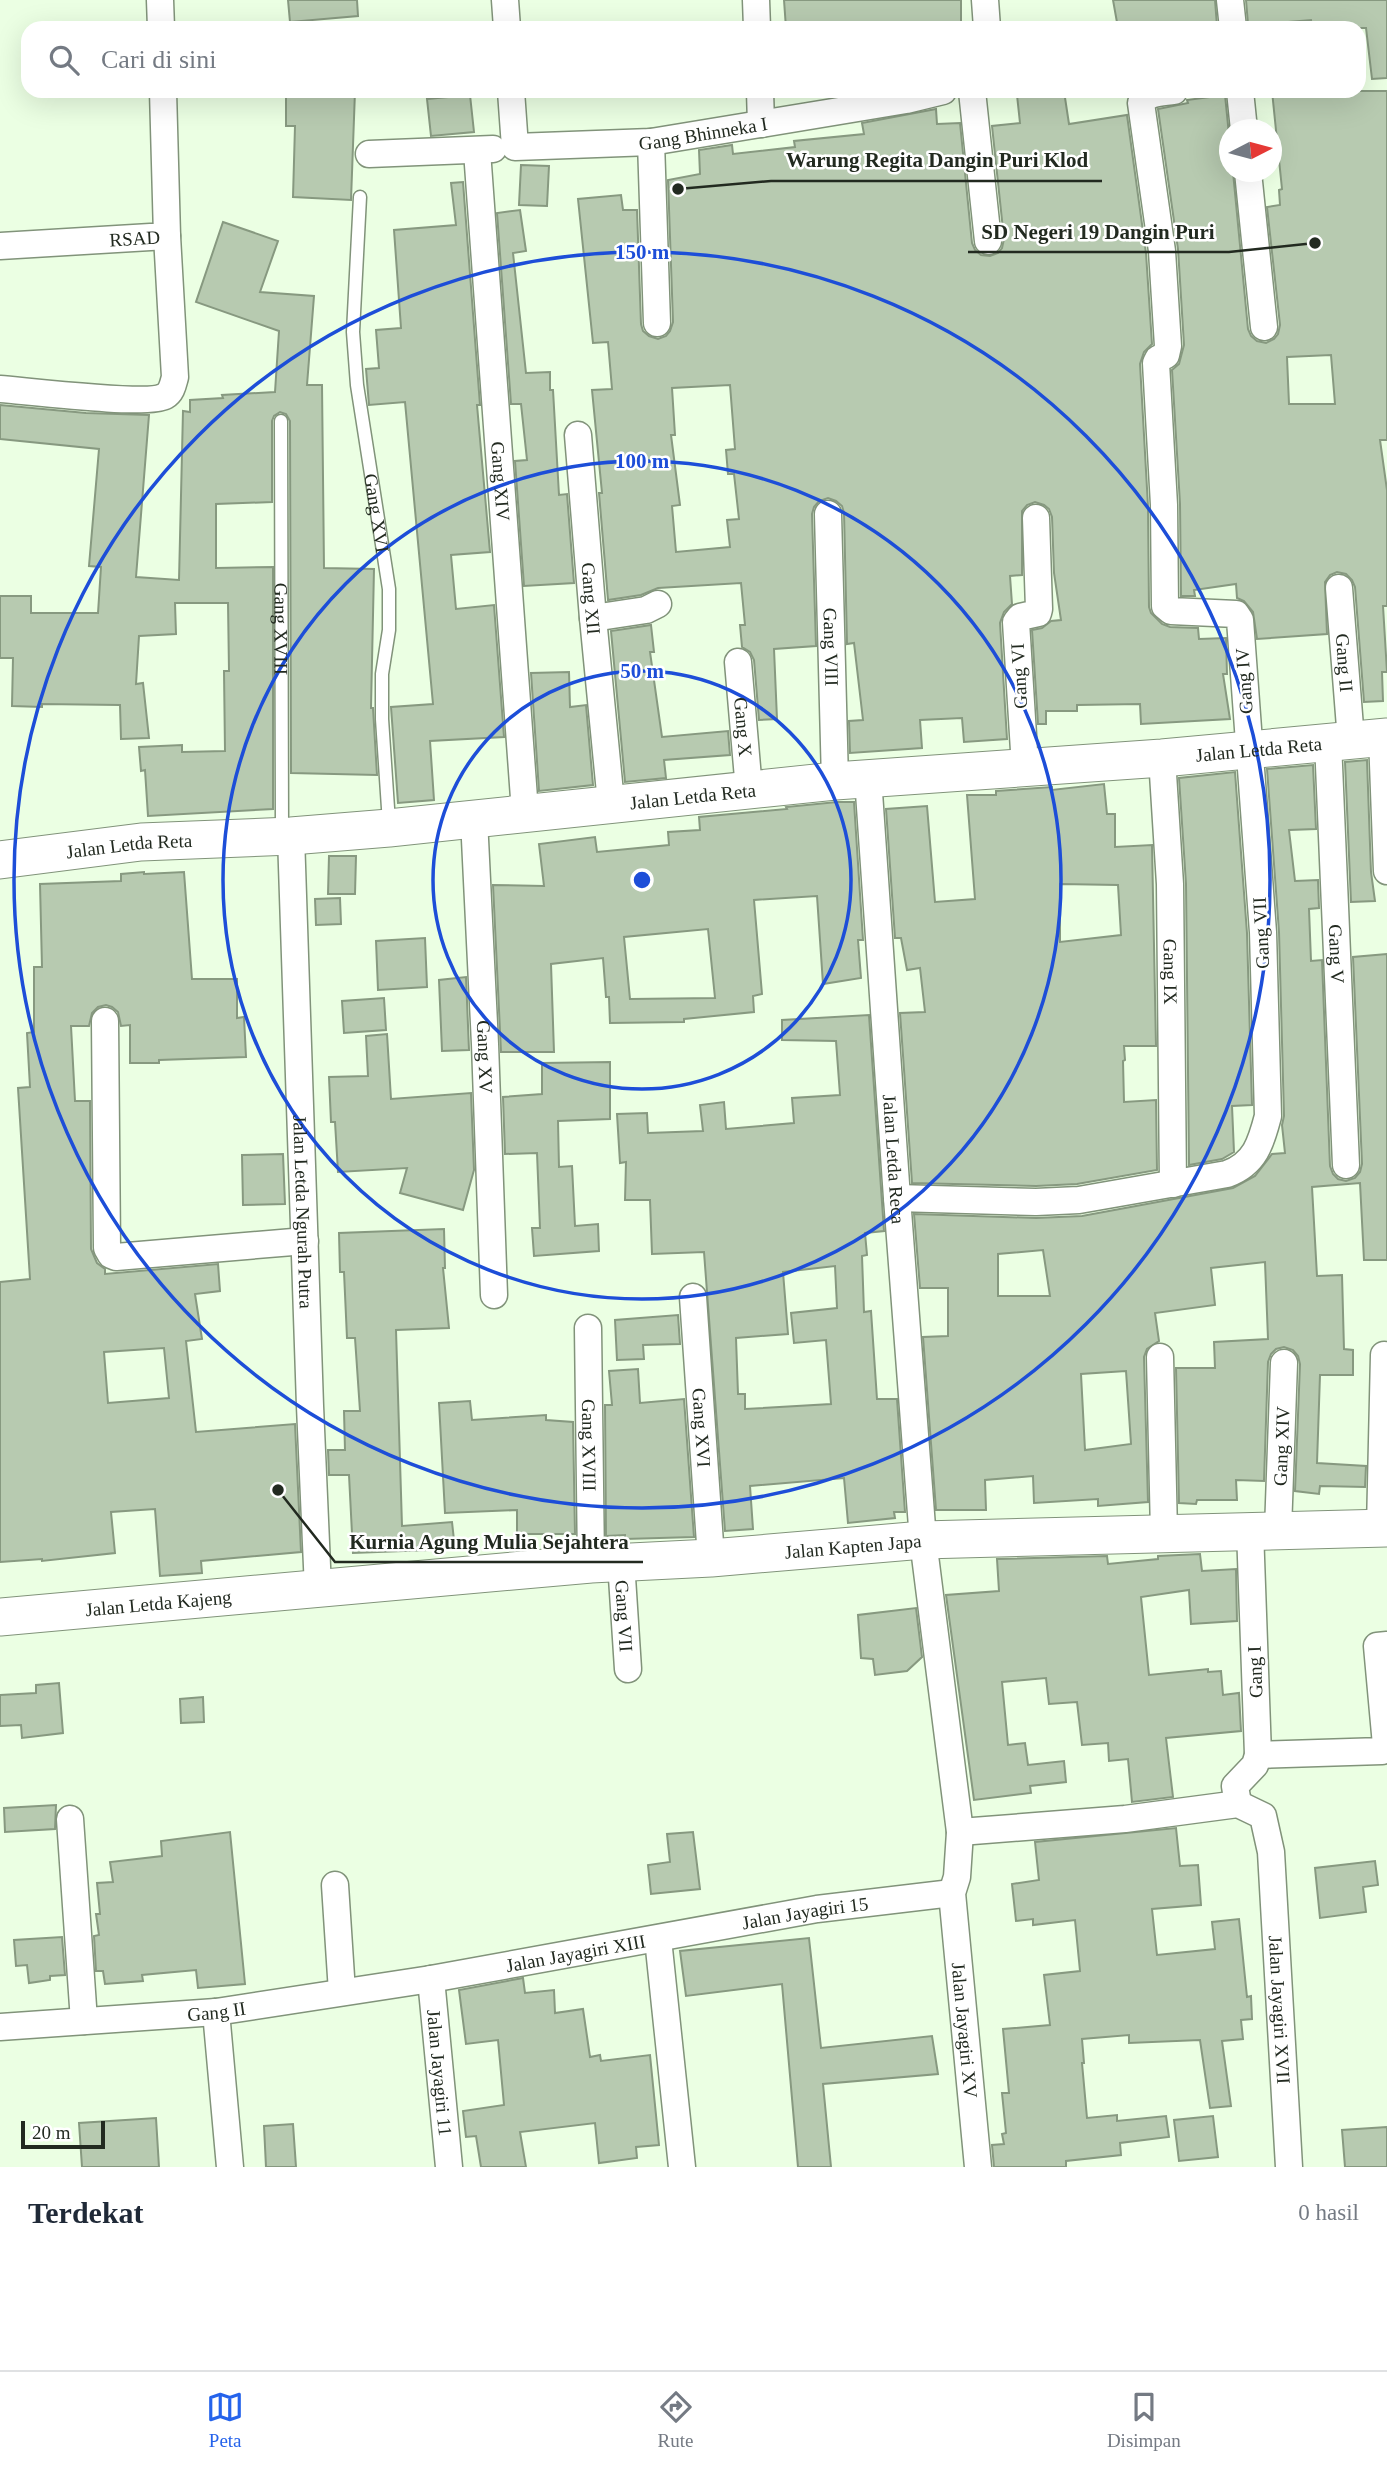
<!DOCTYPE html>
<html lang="id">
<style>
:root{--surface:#fff;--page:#f2f2f3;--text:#1f2937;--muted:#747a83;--line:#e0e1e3;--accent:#2563eb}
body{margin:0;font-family:"Times New Roman",serif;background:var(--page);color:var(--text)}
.compass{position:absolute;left:1219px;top:119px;width:63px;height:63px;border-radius:50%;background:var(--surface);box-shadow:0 7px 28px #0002;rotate:84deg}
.scale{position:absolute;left:21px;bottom:18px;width:84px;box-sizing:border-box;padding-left:7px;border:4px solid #222a20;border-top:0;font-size:19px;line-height:24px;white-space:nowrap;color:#222a20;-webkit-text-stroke:5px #fff;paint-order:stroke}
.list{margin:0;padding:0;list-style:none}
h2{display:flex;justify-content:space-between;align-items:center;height:91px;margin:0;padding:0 28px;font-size:30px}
h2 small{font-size:23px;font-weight:400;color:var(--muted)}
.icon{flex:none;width:38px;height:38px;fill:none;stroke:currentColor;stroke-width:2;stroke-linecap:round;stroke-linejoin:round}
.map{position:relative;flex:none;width:1387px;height:2167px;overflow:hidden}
.search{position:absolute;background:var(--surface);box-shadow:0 7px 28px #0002;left:21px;right:21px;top:21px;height:77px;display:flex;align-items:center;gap:18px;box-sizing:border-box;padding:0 24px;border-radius:21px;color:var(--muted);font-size:26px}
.sheet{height:203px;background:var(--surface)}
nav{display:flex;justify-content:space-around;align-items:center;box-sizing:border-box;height:98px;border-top:2px solid var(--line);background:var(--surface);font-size:19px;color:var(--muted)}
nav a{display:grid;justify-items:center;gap:4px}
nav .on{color:var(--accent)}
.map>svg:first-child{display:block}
</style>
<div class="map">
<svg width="1387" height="2167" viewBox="0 0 1387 2167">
<rect width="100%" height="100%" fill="#ebffe3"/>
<path fill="#b7cab0" stroke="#879980" stroke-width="2" fill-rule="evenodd" d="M288,0H357L358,16L290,22Z
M784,0H961V28H786Z
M1113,0H1215L1217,26L1174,28L1173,23L1147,28H1118Z
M1246,0H1387V78L1372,79L1366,28H1312L1311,20L1252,25L1248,24Z
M286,91H355L351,200L293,197L295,126H286Z
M1044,91H1064L1069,124L1127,115L1146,253L1152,344L1144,352L1140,364L1148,506L1149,607L1151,613L1162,624L1170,627L1198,628L1199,639L1226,638L1227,674H1223L1230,719L1141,724L1140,704L1077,705V711H1046V724H1038L1032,630L1042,628L1051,621L1061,620L1054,573L1052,517L1049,509L1044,505L1035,502L1027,505L1022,511V575L1010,576L1012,604L1004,612L1000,623L1007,739L964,742L962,718L920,720L922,748L850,753L849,721L863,720L854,643L847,644L844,513L842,506L836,501L828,498L819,501L814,507L812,514L816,646L774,649L777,719L759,720L754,660L750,652L742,647L740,625H745L741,583L658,588L641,595L608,600L599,493H602L592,390L612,389L608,342L593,343L578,199L621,195L623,210H637L641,324L643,331L649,336L658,339L666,336L670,331L673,322L668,180L700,174L699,150L732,145L733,154L795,147L794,141L864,134L862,123L936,109L937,124L960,123L972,243L975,250L981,255L990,256L998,253L1002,248L1004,239L992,126L1020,123L1017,95ZM730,385L735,449L726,450L728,474H734L739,519L727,520L730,547L676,552L672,506L680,505L671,435H675L672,388Z
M1272,91H1387V440H1380L1387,490V606H1383L1387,672H1382L1383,701L1364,702L1355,587L1352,580L1346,574L1337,572L1330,575L1325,582L1327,634L1257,639L1253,612L1244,601L1237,598L1236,584L1194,590L1195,596H1181L1180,504L1172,370L1179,364L1184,345L1178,249L1158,109L1188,103L1187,100L1225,95L1229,135V172H1233L1248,329L1251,336L1257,341L1266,343L1274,339L1278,334L1280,325L1267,207L1280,205L1279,190L1282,189ZM1331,355L1335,404H1289L1287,357Z
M470,95L474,132L431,136L427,99Z
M521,165L549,166L547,206L519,205Z
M463,182L480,405H477L490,552L451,555L456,609L494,605L504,737L430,741L434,800L398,803L391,707L433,704L405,402L369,405L366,369L379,368L376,330L401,328L394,230L456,225L451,183Z
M520,210L526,251L513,253L526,373L550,372V390H553L559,495L567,494L574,583L524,586L515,461L527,460L521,404H511L497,213Z
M223,222L278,241L260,292L314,296L307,385H322L324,568L374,569L371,708H373L377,775L291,773L290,421L286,414L280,412L274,416L272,421V502L216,504V568L273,567V809L148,816L145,770L141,771L139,747L182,745V752L225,751L224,671H229L228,603H175L176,634L139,636L136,684L143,683L149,738L121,739L120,705L42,704V707L12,706L13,658H0V596H31V613H98L101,567L89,566L99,449L0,439V405L86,413L149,415L136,577L179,580L183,411L190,412V400L223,398L222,395L275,392L279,331L196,302Z
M651,625L654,652H650L662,737L728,731L730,755L664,760L666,778L625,782L611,631Z
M569,672L570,707L586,705L593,785L539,791L531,673Z
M1367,760L1371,872L1375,901L1351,902L1345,762Z
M1313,765L1316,829L1289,830L1295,881L1318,880L1319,908L1309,909L1311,961L1322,960L1330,1166L1333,1174L1338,1179L1346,1181L1355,1178L1360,1172L1362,1164L1353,957L1387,954V1260H1364L1360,1183L1312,1187L1317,1276L1342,1275L1344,1349L1353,1350V1375H1320L1317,1463L1366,1466L1365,1487L1320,1486L1319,1494L1295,1491L1300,1364L1298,1356L1293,1350L1284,1347L1276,1349L1271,1354L1268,1362L1264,1481L1236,1480L1237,1500H1197L1196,1504L1179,1503L1176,1368H1215L1214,1342L1268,1339L1265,1262L1211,1268L1215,1305L1155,1313L1159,1341L1147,1349L1144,1357L1148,1502L1098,1506V1499L1034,1503L1033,1476L985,1480L986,1510H936L923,1337L948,1336V1288H920L914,1214L1036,1218L1082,1216L1233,1188L1255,1176L1272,1154L1285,1153L1282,1125L1284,1116L1279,932L1267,769ZM1043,1250L1050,1296H998V1254ZM1126,1371L1131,1444L1085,1450L1081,1374Z
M1235,772L1247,933L1252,1105L1232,1106L1234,1152L1222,1159L1189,1165L1186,884L1179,778Z
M1104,784L1107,814H1115V847L1152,845L1156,1046H1124L1125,1060L1123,1061L1124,1102L1156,1100L1157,1170L1077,1184L1036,1186L912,1183L900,1013L925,1012L920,968L907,970L901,938H895L886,809L927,806L935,902L975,899L967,795H996V791L1052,787V790ZM1060,884L1118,885L1121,935L1060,942Z
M837,802H854L863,940H858L861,978L823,984L817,896L754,900L762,994L753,996L754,1012L684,1019V1022L610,1023L609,997H606L603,958L551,964L554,1052H501L493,885L544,886L539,844L595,837L597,852L669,845L668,832L700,830L699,817L787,809L786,807ZM708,929L715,998L630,999L624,937Z
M329,856H356L355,894H328Z
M144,872V874L184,872L192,979H237V1018L244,1017L246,1057L159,1060V1063H130V1025L121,1026L118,1012L112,1007L106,1005L98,1007L92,1013L89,1026H71L75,1101H90L91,1249L97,1263L105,1269V1274L218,1264L220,1291L195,1294L202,1339L186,1341L196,1432L295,1424L301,1552L201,1561L202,1573L160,1576L155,1509L111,1512L115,1553L42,1561V1559L0,1562V1282L30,1279L18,1088L30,1087L27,1033L34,1032V967H42L40,884L121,881V874ZM164,1348L169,1398L108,1403L104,1352Z
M340,898L341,924L316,925L315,899Z
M425,938L427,987L378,990L376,941Z
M466,977L469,1050L442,1051L439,980Z
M384,998L386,1030L344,1033L342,1001Z
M869,1015L884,1231L865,1233L867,1255L862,1256L864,1312L871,1311L877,1399H897L905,1512H894L895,1518L848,1523L844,1478L750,1486L753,1529L725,1531L704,1252L652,1254L650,1200H625L626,1162L620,1163L617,1114L647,1113L648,1133L703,1131L700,1105L724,1102L726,1129L794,1123L792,1098L840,1095L836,1041L782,1040V1020ZM835,1266L837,1308L791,1313L794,1343L826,1340L831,1404L745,1409V1394H738L736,1338L788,1334L783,1272Z
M387,1034L391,1099L471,1093L474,1170L463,1210L400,1193L407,1168L338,1172L335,1122H331L329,1077L368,1076L366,1036Z
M610,1062V1119L558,1121L559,1167L572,1166L575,1226L598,1224L599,1251L534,1256L532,1228H540L537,1153L505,1154L503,1097L542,1094V1063Z
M283,1154L285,1204L243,1205L242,1155Z
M444,1229L445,1268H443L449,1328L396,1330L402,1526L452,1522L455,1549L353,1553L349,1475H329L328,1450H345L344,1411H360L355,1338H347L344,1272H340L339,1233Z
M678,1315L680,1344L643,1345L644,1359L617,1360L615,1320Z
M638,1369L640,1403L684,1399L694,1537L625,1539V1535L606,1536L605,1405H612L609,1371Z
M470,1401L472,1420L546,1415V1420L573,1422L575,1534H517V1510L445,1513L439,1403Z
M1200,1554L1202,1571L1236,1569L1237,1621L1191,1624L1189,1590L1141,1597L1149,1675L1208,1669V1672L1221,1671L1223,1695L1239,1693L1241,1731L1166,1738L1173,1797L1132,1802L1128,1759L1109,1761L1108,1743L1082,1745L1077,1702L1049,1704L1046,1678L1002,1682L1008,1745L1025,1743L1028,1765L1064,1761L1066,1782L1030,1786L1031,1793L974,1800L946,1595L999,1591L997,1559L1107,1556L1108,1564L1158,1559V1556Z
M916,1608L922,1657L907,1671L875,1675L873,1659L861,1658L858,1615Z
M59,1683L63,1733L22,1738L21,1725L0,1726V1695L36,1693V1685Z
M203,1697L204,1722L181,1723L180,1699Z
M56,1805L55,1829L5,1832L4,1808Z
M1176,1828L1180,1866L1198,1865L1201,1905L1152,1909L1157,1955L1215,1949L1212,1922L1239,1919L1247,1997L1251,1996L1252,2019L1241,2020L1243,2039L1222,2041L1231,2106L1210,2108L1200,2040L1129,2043V2035L1082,2039L1084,2063H1082L1087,2118L1117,2115V2121L1166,2116L1169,2137L1120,2143L1121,2155L1066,2161V2167H994L992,2145L1004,2144L1002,2134L1006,2133L1002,2093H1009L1003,2029L1050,2025L1044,1975L1080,1971L1075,1920L1033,1925V1919L1016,1921L1012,1884L1039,1880L1035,1842Z
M230,1832L245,1984L198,1988L196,1970L142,1975L143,1981L105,1984L103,1971H96L94,1936L99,1935L96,1914H100L97,1883L113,1882L110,1862L162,1856L161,1841Z
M693,1832L700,1889L651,1894L648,1865L670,1862L667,1834Z
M1375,1861L1378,1885L1363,1887L1366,1912L1320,1918L1315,1868Z
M62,1937L65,1975L50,1976V1980L29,1983L27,1965L16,1966L14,1940Z
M809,1938L821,2048L932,2036L938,2074L823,2084L831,2167H798L782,1984L686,1996L680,1951Z
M523,1978L525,1993L554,1990L555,2013L583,2009L590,2057L600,2055L601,2061L650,2055L659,2145L636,2147L637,2158L599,2163L595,2123L520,2132L526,2167H481L476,2136L466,2137L463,2111L504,2105L498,2040L466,2044L459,1990Z
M1213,2116L1218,2157L1179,2161L1174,2120Z
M156,2118L159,2167H82L79,2123Z
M293,2124L296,2167H266L264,2126Z
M1387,2127V2167H1345L1342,2130Z"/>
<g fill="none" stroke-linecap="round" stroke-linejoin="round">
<defs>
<g id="lane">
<path id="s1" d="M360,197L353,332L357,385L389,589V630L382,674V719L389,823"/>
<path id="s2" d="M281,421L282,833"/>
</g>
<g id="street">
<path d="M160,0L161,28"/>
<path d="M505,0L507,28"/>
<path d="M756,0L757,28"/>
<path d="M985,0L987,28"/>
<path d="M1230,0L1233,28"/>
<path id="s3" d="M511,91L515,147L651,142L906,100L943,91"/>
<path d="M760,91L761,124"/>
<path d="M972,91L988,241"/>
<path d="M1240,91L1244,130"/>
<path d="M651,142L657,323"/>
<path id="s4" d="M477,151L525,812"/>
<path d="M369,154L493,149"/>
<path d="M1248,172L1264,327"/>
<path id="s5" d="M0,246L167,236L163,91"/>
<path d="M0,389C27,391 149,406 165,396C172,392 173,384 175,377L167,236"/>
<path id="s6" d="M578,435L593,618L611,803"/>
<path id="s7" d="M828,514L835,781"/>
<path id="s8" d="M1339,588L1351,740"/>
<path d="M593,618L646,610L658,604"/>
<path id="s9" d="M738,662L749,790"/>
<path d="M1382,737L1387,871"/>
<path id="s10" d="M1328,742L1346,1165"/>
<path id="s11" d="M1162,758L1170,884L1173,1184"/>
<path d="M1025,767L1016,622L1020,617L1038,613L1039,609L1036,518"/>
<path id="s12" d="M868,778L897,1198L923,1540L960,1832L957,1877L952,1893L978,2167"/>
<path id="s13" d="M474,819L485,1044L494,1295"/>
<path id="s14" d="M291,836L310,1406L318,1589"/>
<path d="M105,1021L107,1248L111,1255L116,1257L305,1241"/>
<path d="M897,1198L1036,1202L1079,1200L1227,1174C1255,1164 1261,1143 1268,1116L1263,932L1240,620L1236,614L1171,611L1165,606L1164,505L1156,363L1158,359L1166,355L1168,346L1162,251L1141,103C1148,92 1161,93 1174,91"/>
<path id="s15" d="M693,1297L711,1558"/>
<path id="s16" d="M588,1328L591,1564"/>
<path d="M1160,1357L1164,1533"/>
<path d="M1380,1528L1384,1355"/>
<path id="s17" d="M1278,1530L1284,1363"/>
<path id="s18" d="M621,1562L628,1669"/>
<path d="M1258,1755L1382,1751L1386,1745L1377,1646L1387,1645"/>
<path d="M1238,1804L1235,1786L1255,1765L1258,1755L1250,1530"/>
<path d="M70,1819L84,2021"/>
<path id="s19" d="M960,1832L1125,1819L1238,1804L1263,1816L1271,1852L1289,2167"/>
<path d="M335,1885L342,1992"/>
<path d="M658,1939L682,2167"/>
<path id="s20" d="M431,1979L449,2167"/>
<path d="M216,2012L230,2167"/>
<path id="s21" d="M0,2027L216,2012L431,1979L817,1909L952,1893"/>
</g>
<g id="secondary">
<path id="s22" d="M0,860L141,842L291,836L389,828L835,781L1162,758L1387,737"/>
<path id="s23" d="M0,1617L591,1564L711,1558L923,1540L1387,1528"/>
</g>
</defs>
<use href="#lane" stroke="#81937a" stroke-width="15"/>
<use href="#street" stroke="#81937a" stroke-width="29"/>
<use href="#secondary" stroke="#81937a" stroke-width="39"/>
<use href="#lane" stroke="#fff" stroke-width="12"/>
<use href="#street" stroke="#fff" stroke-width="26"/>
<use href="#secondary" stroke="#fff" stroke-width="37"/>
</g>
<g fill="none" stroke="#1d4ed8" stroke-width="3.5">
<circle cx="642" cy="880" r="209"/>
<circle cx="642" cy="880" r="419"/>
<circle cx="642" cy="880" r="628"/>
</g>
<g text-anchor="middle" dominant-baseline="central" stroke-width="5" stroke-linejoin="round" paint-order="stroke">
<g font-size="19" fill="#222a20" stroke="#fff">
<text stroke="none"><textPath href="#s3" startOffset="245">Gang Bhinneka I</textPath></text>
<text stroke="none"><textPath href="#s5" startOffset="135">RSAD</textPath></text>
<text stroke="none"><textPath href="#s4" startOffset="331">Gang XIV</textPath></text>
<text stroke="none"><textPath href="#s1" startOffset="318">Gang XVI</textPath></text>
<text stroke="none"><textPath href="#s6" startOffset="164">Gang XII</textPath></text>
<text stroke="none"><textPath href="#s2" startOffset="208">Gang XVIII</textPath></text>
<text stroke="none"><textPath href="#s7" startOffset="133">Gang VIII</textPath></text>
<text stroke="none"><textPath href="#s8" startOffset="75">Gang II</textPath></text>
<text transform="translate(1019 676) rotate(-93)">Gang VI</text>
<text transform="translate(1244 681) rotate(-94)">Gang IV</text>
<text stroke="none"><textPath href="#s9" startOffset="65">Gang X</textPath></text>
<text stroke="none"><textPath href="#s22" startOffset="1264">Jalan Letda Reta</textPath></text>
<text stroke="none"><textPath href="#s22" startOffset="696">Jalan Letda Reta</textPath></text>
<text stroke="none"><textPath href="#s22" startOffset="130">Jalan Letda Reta</textPath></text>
<text transform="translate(1261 933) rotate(-93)">Gang VII</text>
<text stroke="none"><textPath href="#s10" startOffset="212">Gang V</textPath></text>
<text stroke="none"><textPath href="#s11" startOffset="214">Gang IX</textPath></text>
<text stroke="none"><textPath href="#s13" startOffset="238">Gang XV</textPath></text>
<text stroke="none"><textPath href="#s12" startOffset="382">Jalan Letda Reca</textPath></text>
<text stroke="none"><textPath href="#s14" startOffset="376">Jalan Letda Ngurah Putra</textPath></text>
<text stroke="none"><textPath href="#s15" startOffset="131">Gang XVI</textPath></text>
<text stroke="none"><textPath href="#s16" startOffset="117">Gang XVIII</textPath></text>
<text stroke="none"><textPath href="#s17" startOffset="84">Gang XIV</textPath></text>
<text stroke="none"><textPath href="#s23" startOffset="856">Jalan Kapten Japa</textPath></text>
<text stroke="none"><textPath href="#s23" startOffset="159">Jalan Letda Kajeng</textPath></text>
<text stroke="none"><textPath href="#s18" startOffset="54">Gang VII</textPath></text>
<text transform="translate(1255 1672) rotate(-92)">Gang I</text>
<text stroke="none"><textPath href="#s21" startOffset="814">Jalan Jayagiri 15</textPath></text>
<text stroke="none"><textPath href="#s21" startOffset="581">Jalan Jayagiri XIII</textPath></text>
<text stroke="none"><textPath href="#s19" startOffset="502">Jalan Jayagiri XVII</textPath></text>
<text stroke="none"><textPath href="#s21" startOffset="217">Gang II</textPath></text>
<text stroke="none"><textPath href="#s12" startOffset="1258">Jalan Jayagiri XV</textPath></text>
<text stroke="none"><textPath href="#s20" startOffset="94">Jalan Jayagiri 11</textPath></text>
</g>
</g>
<circle cx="642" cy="880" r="10" fill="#1d4ed8" stroke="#fff" stroke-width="3.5"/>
<g font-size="21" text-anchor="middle" font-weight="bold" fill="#1d4ed8" stroke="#fff" stroke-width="5" stroke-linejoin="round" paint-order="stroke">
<text x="642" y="259">150 m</text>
<text x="642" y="468">100 m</text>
<text x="642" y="678">50 m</text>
</g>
<path fill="none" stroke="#222a20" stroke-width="2.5" d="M678 189L771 181H1102M1315 243L1229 252H968M278 1490L335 1562H643"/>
<g fill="#222a20" stroke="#fff" stroke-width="2.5">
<circle cx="678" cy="189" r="7"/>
<circle cx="1315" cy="243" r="7"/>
<circle cx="278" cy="1490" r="7"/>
</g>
<g font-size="21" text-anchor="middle" font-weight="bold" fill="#222a20" stroke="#fff" stroke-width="5" stroke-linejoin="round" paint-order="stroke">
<text x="937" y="167">Warung Regita Dangin Puri Klod</text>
<text x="1098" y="239">SD Negeri 19 Dangin Puri</text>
<text x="489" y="1549">Kurnia Agung Mulia Sejahtera</text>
</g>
</svg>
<svg class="compass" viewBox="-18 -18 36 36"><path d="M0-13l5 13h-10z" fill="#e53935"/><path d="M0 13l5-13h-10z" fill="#747a83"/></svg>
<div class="scale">20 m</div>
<div class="search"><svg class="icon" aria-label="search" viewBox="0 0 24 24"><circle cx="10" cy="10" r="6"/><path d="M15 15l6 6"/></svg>Cari di sini</div>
</div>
<section class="sheet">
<h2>Terdekat<small>0 hasil</small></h2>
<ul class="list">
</ul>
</section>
<nav>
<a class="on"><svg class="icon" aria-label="map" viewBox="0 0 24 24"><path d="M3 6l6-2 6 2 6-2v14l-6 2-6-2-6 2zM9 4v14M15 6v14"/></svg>Peta</a>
<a><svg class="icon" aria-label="directions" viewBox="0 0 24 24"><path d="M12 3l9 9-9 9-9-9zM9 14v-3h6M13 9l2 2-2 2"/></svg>Rute</a>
<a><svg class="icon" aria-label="saved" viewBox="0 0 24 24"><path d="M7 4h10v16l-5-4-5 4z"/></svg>Disimpan</a>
</nav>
